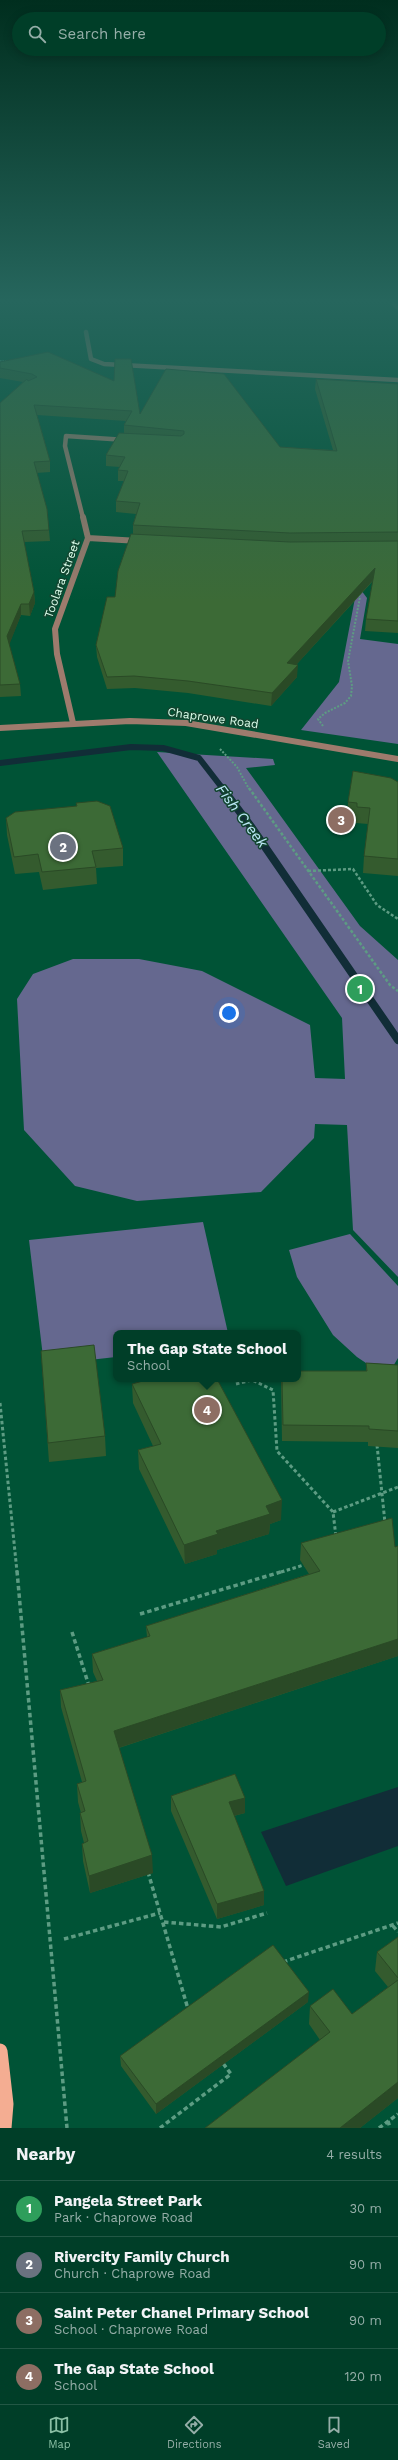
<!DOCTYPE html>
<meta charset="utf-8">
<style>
:root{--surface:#003e28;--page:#0e4934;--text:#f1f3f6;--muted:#95aea8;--line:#225745;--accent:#8abfa5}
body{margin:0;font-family:"Work Sans",sans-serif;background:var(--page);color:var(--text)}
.you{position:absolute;left:229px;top:1013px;width:14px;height:14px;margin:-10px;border:3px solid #fff;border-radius:50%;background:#1a73e8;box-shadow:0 0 0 6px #1a73e833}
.badge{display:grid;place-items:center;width:26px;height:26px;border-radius:50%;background:var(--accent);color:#fff;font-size:13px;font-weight:700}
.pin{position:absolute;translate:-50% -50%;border:2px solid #fff;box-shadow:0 1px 4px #0006}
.popup{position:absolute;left:113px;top:1330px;width:188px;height:52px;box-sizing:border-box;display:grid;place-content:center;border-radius:8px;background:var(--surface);filter:drop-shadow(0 1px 3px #0005);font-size:13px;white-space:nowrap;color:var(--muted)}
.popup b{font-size:15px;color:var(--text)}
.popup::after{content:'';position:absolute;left:50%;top:100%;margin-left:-8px;border:8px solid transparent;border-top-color:var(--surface)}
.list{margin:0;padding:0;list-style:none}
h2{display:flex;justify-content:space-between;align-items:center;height:52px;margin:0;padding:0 16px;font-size:17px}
h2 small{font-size:13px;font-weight:400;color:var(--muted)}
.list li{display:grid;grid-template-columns:26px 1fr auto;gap:12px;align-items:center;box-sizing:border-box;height:56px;padding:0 16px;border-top:1px solid var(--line)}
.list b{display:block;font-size:15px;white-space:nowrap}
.list p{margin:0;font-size:13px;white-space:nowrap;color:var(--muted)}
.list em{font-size:13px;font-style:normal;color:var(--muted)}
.icon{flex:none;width:22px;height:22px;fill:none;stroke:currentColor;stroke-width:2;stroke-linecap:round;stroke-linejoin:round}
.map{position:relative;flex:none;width:398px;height:2128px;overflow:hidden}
.search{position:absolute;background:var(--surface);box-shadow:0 2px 10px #0003;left:12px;right:12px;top:12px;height:44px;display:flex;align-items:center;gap:10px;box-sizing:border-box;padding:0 14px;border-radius:22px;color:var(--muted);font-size:15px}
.sheet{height:276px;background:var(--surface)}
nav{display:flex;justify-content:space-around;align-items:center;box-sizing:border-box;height:56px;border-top:1px solid var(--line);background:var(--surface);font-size:11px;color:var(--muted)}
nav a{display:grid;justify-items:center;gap:2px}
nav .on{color:var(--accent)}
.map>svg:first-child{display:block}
</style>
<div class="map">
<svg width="398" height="2128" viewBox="0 0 398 2128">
<rect width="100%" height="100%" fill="#005336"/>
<path fill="#65688f" d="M340,562L367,598L360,639L398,644V744L301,730L339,682L355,598Z
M157,752L273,759L275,765L246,768L360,926L398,960V1277L353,1230L347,1125L315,1124L314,1138L261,1192L137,1201L75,1186L24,1130L17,999L33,974L73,959H139L202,971L310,1025L315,1078L345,1079L342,1018Z
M203,1222L228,1333H116V1357L44,1365L29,1240Z
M350,1234L398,1286V1358L392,1368L378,1371L357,1357L333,1335L297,1277L289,1250Z"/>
<path fill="#112d37" d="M398,1787V1846L286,1886L261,1832Z"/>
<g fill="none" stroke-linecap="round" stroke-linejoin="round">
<path stroke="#112d37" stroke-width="6" d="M0,763L131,747L163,748L199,758L223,789"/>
<path stroke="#112d37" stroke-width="8" d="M222,788L252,828L398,1040"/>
<path stroke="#5d9c83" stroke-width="1.5" stroke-dasharray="1.5 1" stroke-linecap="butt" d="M0,361H6"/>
<path stroke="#5d9c83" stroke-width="2" stroke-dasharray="2 1.5" stroke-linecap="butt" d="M323,726L318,719L325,713L345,703L351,696L352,686L348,661L360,597L358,594
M220,749L237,767L249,789"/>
<path stroke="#5d9c83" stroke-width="2.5" stroke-dasharray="3 2" stroke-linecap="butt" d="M249,788L390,985L398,991
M308,871L353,869L377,905L398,919"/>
<path stroke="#5d9c83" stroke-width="3" stroke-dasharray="3.5 2.5" stroke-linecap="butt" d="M236,1384L252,1380L273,1390L277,1451L333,1512L336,1537
M0,1403L17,1572
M377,1445L385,1523
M333,1512L398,1487
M281,1572L307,1564"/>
<path stroke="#5d9c83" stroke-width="3.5" stroke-dasharray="4.5 3" stroke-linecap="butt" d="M17,1571L67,2128
M140,1614L284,1571
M72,1632L89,1686
M148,1872L188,2009
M164,1922L221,1927L267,1913
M393,1926L398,1932
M64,1939L160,1913
M283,1962L398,1923
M388,2121L390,2128
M160,2128L231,2074L222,2062
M379,2128L398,2114"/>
<path stroke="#9e7b6d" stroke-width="4.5" d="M394,304L398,308
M86,332L91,359L104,364L398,380
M83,518L65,446L66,436L126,440"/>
<path stroke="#9e7b6d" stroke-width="6" d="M88,538L139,541
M73,723L57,654L55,629L88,538L83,517
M0,728L130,721L186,723L398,759"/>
<path stroke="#f4ad92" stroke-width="15" d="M0,2051L6,2104L4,2128"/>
</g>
<path fill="#345b2e" d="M0,362L140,414L280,447L333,450L315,389L316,379L398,384V633L365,631L366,619L373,581L296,665L297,677L271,706L188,693L135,688L107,689L97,657L96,645L115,597L133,534V525L136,514L116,512V501L124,481H118V470L120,467L106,466V455L124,433V425L126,421L37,415L50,461V472L36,473L49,530L50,541L24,542L34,592L35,603L30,616L21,615L9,644L20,684L21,696L0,697V403L23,382L0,378Z
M398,782V876L363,873L364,856L368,824L356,823V819L347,818L348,802Z
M76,803L123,848V866L96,868L97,884L43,890L39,872L15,874L7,835L6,818L76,806Z
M41,1351L105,1436L106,1456L49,1462Z
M366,1363L398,1365V1448L368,1446V1442L282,1441L281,1379H298L366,1371Z
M132,1384L281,1520L270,1524L269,1534L217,1550V1554L185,1564L139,1469L138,1450L153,1446L133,1403Z
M301,1543L395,1547L398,1546V1656L119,1748L153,1873L90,1893L83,1861L82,1844L84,1843L81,1831L80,1813H81L78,1802L77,1784L82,1782L61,1707L60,1690L97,1681L93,1672L92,1654L147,1637L146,1626L309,1574L300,1560Z
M171,1796L245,1798V1813L234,1816L264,1891V1905L217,1919L171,1811Z
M398,1937V2098L360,2128H205L320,2040L309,2024L310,2006L352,2014L388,1987L375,1971L377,1952Z
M308,2002L156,2114L121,2066L120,2056Z"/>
<path fill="#2a4a26" d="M375,568L374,579L287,675V663Z
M34,592L35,603L30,616L29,604Z
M21,604V615L8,648L7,636Z
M298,665L297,677L271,706L272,693Z
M282,1500L281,1520L270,1524L269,1534L217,1550V1554L185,1564L184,1545L216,1531L266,1506Z
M398,1639V1656L115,1749L114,1731Z
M245,1798V1813L229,1817V1802Z
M152,1855L153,1873L90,1893L89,1876Z
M264,1891V1905L217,1919V1904Z
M309,1992L308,2002L156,2114V2104Z
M398,2082V2098L360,2128H340Z"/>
<path fill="#3c6a36" stroke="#2a4a26" d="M48,352L114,381L115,359H131L140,414L166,369L224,374L280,447L337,451L316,379L398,384V532L290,533L133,525L140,503L116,501L128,471L118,470L125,457L106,455L119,433L181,436L184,434V431L124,425L132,411L34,405L50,461L34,462L47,509L49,530L22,531L34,592L29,604H21L7,636L20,684L0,685V403L27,379L28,381L37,377L32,374L0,368V362Z
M131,534L290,542L398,541V621L366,619L375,568L287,663L298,665L272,693L188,681L134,676L107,677L96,645L107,597H115L118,571Z
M353,771L391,778L398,782V859L364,856L370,808L357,807V803L348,802Z
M97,801L110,806L123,848L92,851L96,867L42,872L38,854L14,857L6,818L15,812L77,806L76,803Z
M94,1345L105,1436L48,1443L41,1351Z
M366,1363L398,1365V1431L369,1429V1426L283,1425L282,1379H298V1371H367Z
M150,1379H217L282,1500L266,1506L270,1514L216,1531L218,1534L184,1545L138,1450L161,1444L132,1384Z
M392,1518L395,1547L398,1546V1639L114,1731L152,1855L89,1876L82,1844L88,1841L80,1813L85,1811L77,1784L86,1781L60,1690L103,1680L92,1654L150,1636L146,1626L320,1571L301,1543Z
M235,1774L245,1798L229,1802L264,1891L217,1904L171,1796Z
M398,1937V1978L377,1952Z
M273,1945L309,1992L156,2104L120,2056Z
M398,1980V2082L340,2128H205L330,2032L310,2006L333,1989L352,2014Z"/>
<linearGradient id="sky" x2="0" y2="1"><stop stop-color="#002e1e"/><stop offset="0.5" stop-color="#26665d"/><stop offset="1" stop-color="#26665d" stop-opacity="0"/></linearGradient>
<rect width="398" height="602" fill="url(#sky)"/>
<g text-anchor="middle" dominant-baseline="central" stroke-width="3" stroke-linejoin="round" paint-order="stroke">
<g font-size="12" fill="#dbfeeb" stroke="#134530">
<text transform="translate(62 579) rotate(-70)">Toolara Street</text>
<text transform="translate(213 718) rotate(8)">Chaprowe Road</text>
</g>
<g font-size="15" font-style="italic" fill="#bce8f7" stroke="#134530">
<text transform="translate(242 816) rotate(53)">Fish Creek</text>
</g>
</g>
</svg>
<div class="you"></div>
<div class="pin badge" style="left:360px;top:989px;background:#2e9e5b">1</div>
<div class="pin badge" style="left:63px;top:847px;background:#6b7280">2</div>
<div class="pin badge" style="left:341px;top:820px;background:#8d6e63">3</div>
<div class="pin badge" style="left:207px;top:1410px;background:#8d6e63">4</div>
<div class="popup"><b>The Gap State School</b>School</div>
<div class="search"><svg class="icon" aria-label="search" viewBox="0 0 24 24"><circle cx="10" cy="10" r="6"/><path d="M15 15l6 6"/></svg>Search here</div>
</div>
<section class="sheet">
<h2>Nearby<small>4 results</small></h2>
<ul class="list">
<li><span class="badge" style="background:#2e9e5b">1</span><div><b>Pangela Street Park</b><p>Park · Chaprowe Road</p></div><em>30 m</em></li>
<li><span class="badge" style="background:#6b7280">2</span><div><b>Rivercity Family Church</b><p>Church · Chaprowe Road</p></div><em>90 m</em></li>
<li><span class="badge" style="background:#8d6e63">3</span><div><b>Saint Peter Chanel Primary School</b><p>School · Chaprowe Road</p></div><em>90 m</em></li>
<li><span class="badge" style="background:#8d6e63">4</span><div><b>The Gap State School</b><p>School</p></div><em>120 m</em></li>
</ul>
</section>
<nav>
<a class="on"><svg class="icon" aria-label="map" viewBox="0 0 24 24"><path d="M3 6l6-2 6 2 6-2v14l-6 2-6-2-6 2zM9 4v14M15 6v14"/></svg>Map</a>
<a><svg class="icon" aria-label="directions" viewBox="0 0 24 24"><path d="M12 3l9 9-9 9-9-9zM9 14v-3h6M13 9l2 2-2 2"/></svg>Directions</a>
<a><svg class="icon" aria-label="saved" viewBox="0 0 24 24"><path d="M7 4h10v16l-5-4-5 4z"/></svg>Saved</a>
</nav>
